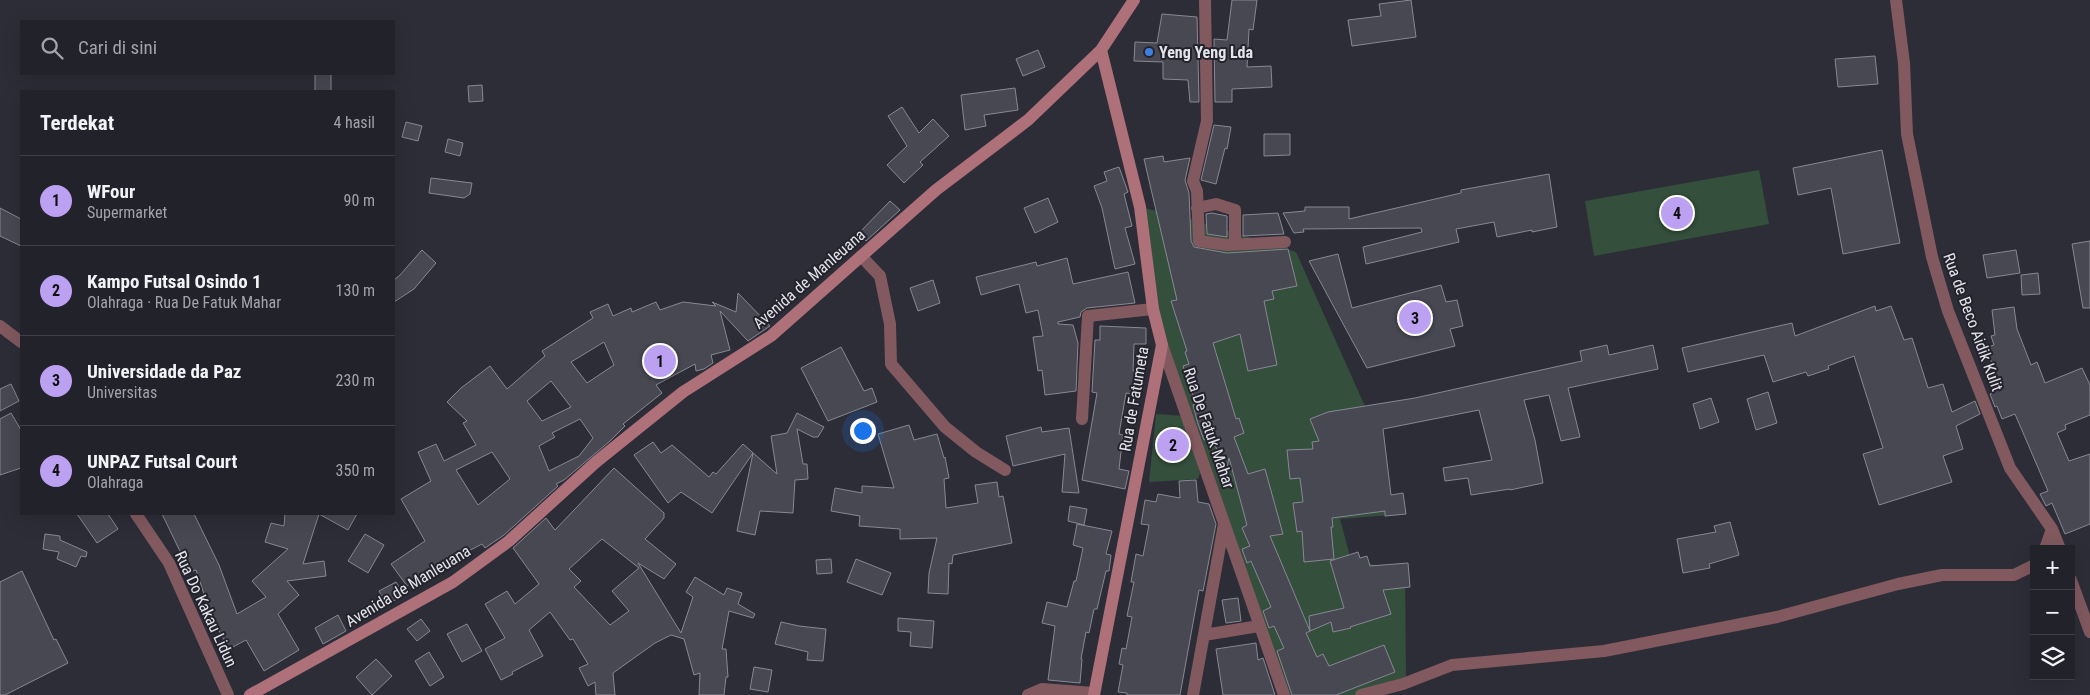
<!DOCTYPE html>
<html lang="id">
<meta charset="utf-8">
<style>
:root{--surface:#22222a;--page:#2a2a32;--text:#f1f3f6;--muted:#a2a4a8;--line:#3f3f47;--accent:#bca0f2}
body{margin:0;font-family:"Roboto Condensed",sans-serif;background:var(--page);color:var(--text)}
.controls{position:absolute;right:15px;bottom:15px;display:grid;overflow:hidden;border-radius:0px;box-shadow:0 5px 20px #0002}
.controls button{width:45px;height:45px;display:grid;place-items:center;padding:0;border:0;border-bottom:1px solid var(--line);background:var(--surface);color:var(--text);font:25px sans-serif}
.you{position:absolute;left:862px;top:430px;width:18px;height:18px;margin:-12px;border:4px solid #fff;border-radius:50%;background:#1a73e8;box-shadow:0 0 0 8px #1a73e833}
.badge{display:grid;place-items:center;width:32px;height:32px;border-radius:50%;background:var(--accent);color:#111;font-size:16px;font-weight:700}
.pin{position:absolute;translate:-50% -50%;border:2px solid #fff;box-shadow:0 1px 5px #0006}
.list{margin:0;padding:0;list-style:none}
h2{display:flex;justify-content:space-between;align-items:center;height:65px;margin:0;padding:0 20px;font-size:21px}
h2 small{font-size:16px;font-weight:400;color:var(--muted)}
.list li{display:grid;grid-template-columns:32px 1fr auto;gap:15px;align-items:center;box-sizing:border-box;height:90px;padding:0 20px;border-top:1px solid var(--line)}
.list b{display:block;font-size:19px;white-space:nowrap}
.list p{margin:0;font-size:16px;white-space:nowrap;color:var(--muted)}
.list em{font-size:16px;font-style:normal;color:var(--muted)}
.icon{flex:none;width:28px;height:28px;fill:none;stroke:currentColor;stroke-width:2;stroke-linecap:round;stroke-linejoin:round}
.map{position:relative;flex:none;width:2090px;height:695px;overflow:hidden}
.search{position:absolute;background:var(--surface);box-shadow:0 5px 20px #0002;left:20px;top:20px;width:375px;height:55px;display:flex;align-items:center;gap:12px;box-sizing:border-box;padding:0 18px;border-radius:0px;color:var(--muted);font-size:19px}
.panel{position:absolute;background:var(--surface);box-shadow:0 5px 20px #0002;left:20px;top:90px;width:375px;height:425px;border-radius:0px}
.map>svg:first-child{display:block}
</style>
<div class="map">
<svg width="2090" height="695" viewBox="0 0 2090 695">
<rect width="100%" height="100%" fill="#2d2d38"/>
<path fill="#344f3c" d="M1759,170L1769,224L1594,256L1585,201Z
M1140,207L1187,218L1296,252L1381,442L1391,515L1340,519L1351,560L1405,571L1406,677L1364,695H1284L1162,345Z
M1156,414L1185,416L1200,473L1198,479L1149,482Z"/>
<path fill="#484853" stroke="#888894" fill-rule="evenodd" d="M1232,0H1257L1253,30L1249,29L1247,67L1271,66L1272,87L1232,89V102H1215L1214,39L1227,40Z
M1411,0L1416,37L1352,46L1348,20L1381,16L1379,4Z
M1162,14L1197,17L1199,102H1190L1188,80L1163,79V62L1134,61L1135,42L1157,43Z
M1038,50L1045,67L1023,76L1016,59Z
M1875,56L1878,84L1838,87L1835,59Z
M315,74H331V91H315Z
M482,85L483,101L469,102L468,86Z
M1015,88L1018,110L984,115L986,126L965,130L961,95Z
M902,107L919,133L933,119L949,136L920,162L923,165L904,183L887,165L907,146L888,116Z
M406,122L422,126L418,141L402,137Z
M1214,125L1231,127L1227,149L1225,148L1216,184L1201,180Z
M1264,134H1290V155L1264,156Z
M448,139L463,143L460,156L445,152Z
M1882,150L1900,243L1843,254L1831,188L1798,195L1793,168Z
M1163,156L1164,162L1190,158L1185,180L1189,193L1191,241L1194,247L1227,253L1288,249L1297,286L1272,291L1274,299L1264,301L1277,365L1248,371L1240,334L1213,343L1236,419L1239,418L1244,433L1234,437L1248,474L1265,469L1283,534L1270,536L1310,631L1306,633L1317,657L1323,654L1329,666L1384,645L1395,672L1336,695H1292L1277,651L1284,648L1274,626L1269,628L1263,611L1271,607L1251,561L1247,563L1242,549L1250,546L1242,528L1247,525L1229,458L1226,472L1212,438L1204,440L1198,424L1193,405L1196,404L1183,366L1189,364L1185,352L1187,351L1171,301L1177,300L1144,159Z
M1119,167L1128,192L1124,194L1132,226L1125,228L1135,264L1115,269L1102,208L1094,186L1107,181L1104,172Z
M1549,174L1557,227L1532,232V230L1497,237L1494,222L1456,229L1459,242L1366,264L1363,247L1422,232L1421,228L1303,229L1304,232L1294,233L1283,213L1305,211V207H1349V219L1461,193V190Z
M431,178L472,183L470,194L464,198L429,193Z
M1048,198L1058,222L1035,233L1024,208Z
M890,201L900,210L866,241L859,233Z
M0,208L21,219V246L0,236Z
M1212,213L1227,216V237L1207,234L1206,214Z
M1278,213L1284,234L1243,236V215Z
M2090,241V308H2083L2072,244Z
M422,250L436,263L414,289L394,302V280L400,275Z
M2016,250L2020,273L1987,278L1983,255Z
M1338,254L1352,308L1441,285L1446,302L1457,300L1463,326L1450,329L1455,346L1367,368L1309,261Z
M1067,258L1073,284L1128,272L1135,303L1087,308L1081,312L1080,317L1058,322V324L1073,325L1078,343L1076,391L1045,395L1042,370L1038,371L1033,337L1043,336L1038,310L1026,313L1019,284L981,295L976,277L1036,262L1037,266Z
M2038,273L2040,294L2022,295L2021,275Z
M933,280L940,303L918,311L910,288Z
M738,293L770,326L748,341L720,311L730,350L711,355L713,363L704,369L696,371L695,364L656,385L662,393L623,424L625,426L610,441L564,480L556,484L558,486L504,535L485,548L482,544L453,559L452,556L407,586L391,564L425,541L401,499L431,481L418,452L436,444L444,461L476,445L463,423L467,421L447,402L461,388L490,366L507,389L545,356L542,351L593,318L590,312L608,304L613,316L631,308L632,312L656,302L660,310L683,302L716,306L712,302L736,312ZM604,342L614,365L587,383L571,362ZM551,381L571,407L542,421L527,401ZM580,419L593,438L579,456L549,471L539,446L555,437L552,433ZM492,452L510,479L478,505L456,470Z
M1875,306L1876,311L1891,306L1904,340L1912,338L1928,388L1943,384L1952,412L1975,401L1980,414L1956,426L1963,449L1943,456L1952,482L1879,505L1863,454L1883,448L1854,356L1828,366L1829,369L1808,376L1806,372L1773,382L1764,355L1688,372L1682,348L1792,323L1795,336Z
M2014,307L2017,329L2031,365L2037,362L2045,383L2082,368L2090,385V415L2065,425L2066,429L2057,433L2069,461L2090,454V524L2065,534L2052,503L2046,506L2040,494L2048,491L2015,414L2002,419L1997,406L1995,407L1990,394L1993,393L1988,380L1997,377L1986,348L1994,345L1991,336L1995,335L1992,310Z
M1100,326L1146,328V344H1134L1133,371L1142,373L1140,395L1126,393L1119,434L1123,435L1119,469L1129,471L1125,489L1082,480L1097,393L1092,392L1095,340H1100Z
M1607,345L1609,355L1653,345L1658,369L1568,388L1580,437L1561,441L1549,395L1524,400L1535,440L1543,483L1510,490V489L1471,495L1468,478L1445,481L1443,468L1492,460L1479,410L1383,429L1391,495L1403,493L1406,514L1385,516V511L1332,518L1333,527H1331L1334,559L1304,562L1302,531L1297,532L1293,503L1303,502L1300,478L1290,479L1287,450L1313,449L1312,442L1319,441L1310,419L1328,412L1415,398L1582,361L1580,351Z
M841,347L864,391L872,388L877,402L828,421L801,368Z
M11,384L19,401L0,411V389Z
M1768,392L1777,423L1756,430L1747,399Z
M1711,398L1719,422L1700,429L1693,404Z
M11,413L21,430V468L0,475V419Z
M797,413L824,427L818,437H813L797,429L803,464H807L808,479L795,480L793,513L760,511L755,535L737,531L753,453L712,513L681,492L668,503L634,455L653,442L661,453L672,445L709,477L713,472L716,474L743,444L777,474L771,436L787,433Z
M909,425L914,440L937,434L944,458L945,457L949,478L944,479L946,508L978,503L975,485L997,482L999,497L1003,496L1012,543L953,555L952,564L949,563L948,594L928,593L929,573L937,538L900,539V529L859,526L860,516L831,511L835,488L862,493V486L894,488L878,434Z
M1041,427L1042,432L1069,428L1079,493L1062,492L1065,454L1013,466L1006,436Z
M614,468L664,513V518L645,539L676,564L664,579L638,563L681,633L693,597L686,592L695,577L724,595L727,588L742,593L738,604L755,614L753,618L729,611L722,649H726L728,677H726L724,695H699L700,673L694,675L684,639L671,635L655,643L613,673L615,695H596L595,682L588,686L579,668L588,664L573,639L570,640L550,612L529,630L543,656L512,672L513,674L501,680L485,649L505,638L485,604L507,591L515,604L539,584L513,548L546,518L555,530ZM602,539L639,568L612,591L629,611L610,625L574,587L581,581L569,569Z
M1196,480L1198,502L1209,504L1216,524L1203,591L1199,590L1180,695H1127V693L1118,692L1123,665L1119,664L1122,648L1126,649L1132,617L1127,616L1134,582H1131L1136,554L1143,556L1149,525L1141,524L1145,500L1156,502L1158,494L1180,498L1179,481Z
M1070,506L1087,509L1084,525L1068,521Z
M77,514H108L118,529L97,543Z
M162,514H194L219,565L237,614L266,597L252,581L288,549L265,542L271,523L284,526L285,514H319L303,564L324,561L326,576L287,581L299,595L278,614L299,650L264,671L246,640L229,649L212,618L196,570L190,572Z
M319,514H357L348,530Z
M1730,522L1739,555L1709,564L1710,568L1683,573L1677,539L1716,532L1714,526Z
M1077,524L1112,531L1106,554L1111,555L1109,571H1106L1097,609H1094L1089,633L1086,632L1081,659H1082L1080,683L1048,680L1055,626L1042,623L1047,602L1067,607L1074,581H1076L1083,548L1073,545Z
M45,534L60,536V540L87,552L86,557L81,556L76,567L57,559L59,552L43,549Z
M365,534L384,545L368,573L348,561Z
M1358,552L1360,558L1367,556L1370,566L1408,563L1410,587L1383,590L1391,614L1350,627L1351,628L1333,632L1331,622L1310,631L1309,616L1344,608L1330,561Z
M831,559L832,573L817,574L816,560Z
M856,559L891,573L882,595L847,582Z
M22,571L54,640L56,639L68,663L5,695H0V582Z
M396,582L404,595L386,605L379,591Z
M1238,598L1241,621L1226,623L1222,600Z
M338,615L346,631L323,644L315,628Z
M898,618L934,621L932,648L910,646L911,632L898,631Z
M421,619L430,631L417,641L407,629Z
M781,622L799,626L826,629L823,661L807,660L808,652L775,644Z
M467,624L482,651L462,662L447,634Z
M1256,643L1258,660L1263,658L1275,695H1223L1216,649Z
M429,652L444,677L430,686L415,661Z
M376,659L392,676L372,695L356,677Z
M754,667L772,670L768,692L750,689Z"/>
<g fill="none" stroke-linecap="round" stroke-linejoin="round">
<path stroke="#81595f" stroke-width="12" d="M1205,0L1207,121L1193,181L1197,191L1199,241L1227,245L1285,242
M1896,0L1904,63L1907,134L1932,257L1948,311L2010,468L2052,529L2060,549
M1197,208L1216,204L1235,210V244
M861,256L880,276L890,324L891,364L945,427L976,452L1005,470
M0,326L21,342
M1162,345L1284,695
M1082,419L1088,316L1153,309
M136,514L169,563L228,695
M2045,549L2052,529
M2071,580L2090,632
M1204,635L1259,626
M1028,695L1042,689L1094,693
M1193,695L1224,524
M1361,695L1403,684L1452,665L1604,651L1777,617L1898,584L1942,575H2014L2034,565"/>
<path stroke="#ae7079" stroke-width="12" d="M250,695L453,582L509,541L596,462L683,392L771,336L936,190L1028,120L1101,50L1134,0
M1094,695L1162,345L1153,309L1140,207L1101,50"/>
</g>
<circle fill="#3f7fe0" stroke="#24232d" stroke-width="2" cx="1149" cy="52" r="5"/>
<g text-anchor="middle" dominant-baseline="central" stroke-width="4" stroke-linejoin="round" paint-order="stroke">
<g font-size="16" font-weight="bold" fill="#e4e4eb" stroke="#24232d" text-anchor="start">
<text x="1159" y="52">Yeng Yeng Lda</text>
</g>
<g font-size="16" fill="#e4e4eb" stroke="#24232d">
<text transform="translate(809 279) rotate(-41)">Avenida de Manleuana</text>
<text transform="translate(1973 322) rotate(70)">Rua de Beco Aidik Kulit</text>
<text transform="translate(1134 399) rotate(-80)">Rua de Fatumeta</text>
<text transform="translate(1209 428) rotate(71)">Rua De Fatuk Mahar</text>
<text transform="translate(408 586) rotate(-31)">Avenida de Manleuana</text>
<text transform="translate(206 609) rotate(65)">Rua Do Kakau Lidun</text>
</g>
</g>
</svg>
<div class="controls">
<button>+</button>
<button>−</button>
<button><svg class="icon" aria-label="layers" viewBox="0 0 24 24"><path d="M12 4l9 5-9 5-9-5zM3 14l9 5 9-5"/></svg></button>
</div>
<div class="you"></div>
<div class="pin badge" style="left:660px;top:361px">1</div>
<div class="pin badge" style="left:1173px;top:445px">2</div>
<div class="pin badge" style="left:1415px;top:318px">3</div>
<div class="pin badge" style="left:1677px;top:213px">4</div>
<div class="search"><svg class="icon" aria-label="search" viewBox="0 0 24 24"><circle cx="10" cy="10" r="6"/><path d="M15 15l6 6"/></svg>Cari di sini</div>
<section class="panel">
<h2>Terdekat<small>4 hasil</small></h2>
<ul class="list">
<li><span class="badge">1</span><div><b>WFour</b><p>Supermarket</p></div><em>90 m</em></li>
<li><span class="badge">2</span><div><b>Kampo Futsal Osindo 1</b><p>Olahraga · Rua De Fatuk Mahar</p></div><em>130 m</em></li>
<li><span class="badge">3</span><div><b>Universidade da Paz</b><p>Universitas</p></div><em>230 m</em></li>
<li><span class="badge">4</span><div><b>UNPAZ Futsal Court</b><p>Olahraga</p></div><em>350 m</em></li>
</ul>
</section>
</div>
